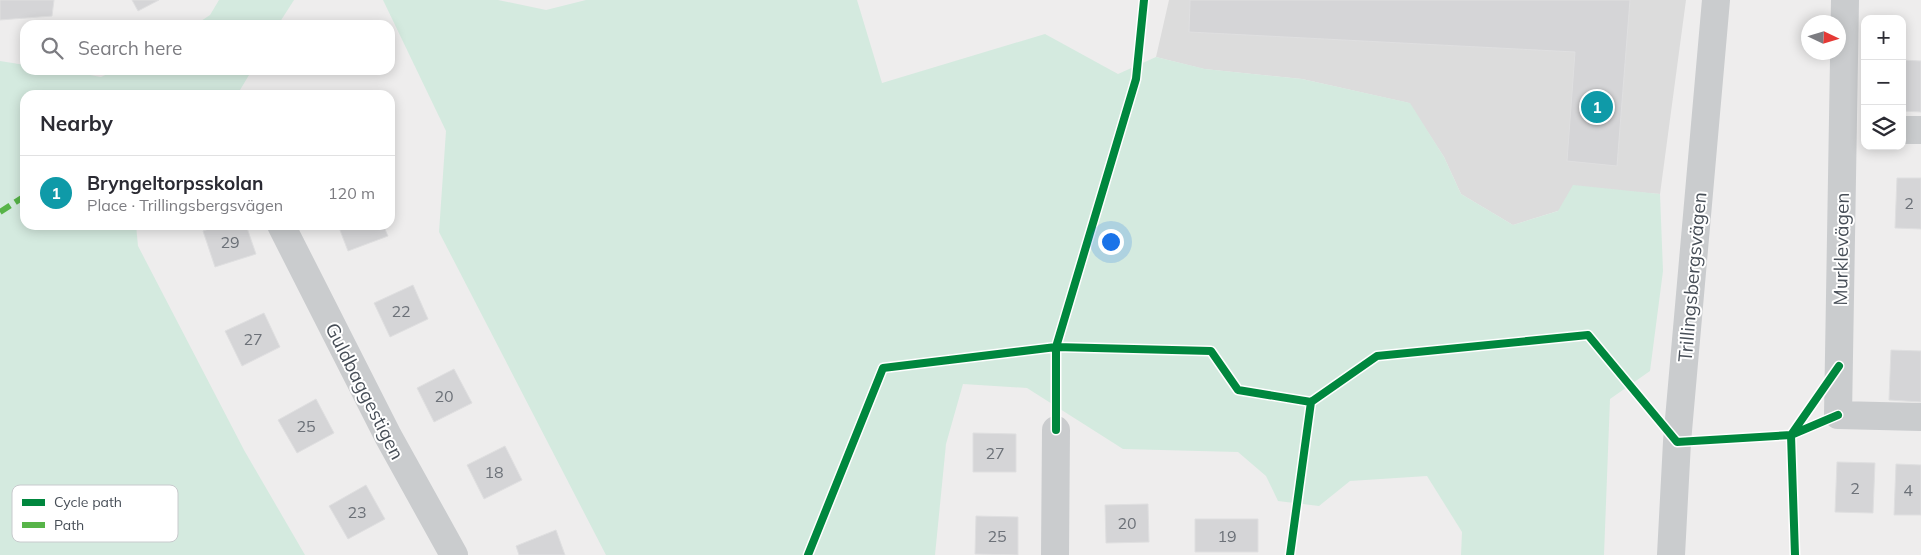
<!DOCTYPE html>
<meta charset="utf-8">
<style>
:root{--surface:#fff;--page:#f2f2f3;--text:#2b2b33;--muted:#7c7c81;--line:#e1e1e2;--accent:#0f766e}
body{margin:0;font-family:Mulish,sans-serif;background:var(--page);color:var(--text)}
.controls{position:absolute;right:15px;top:15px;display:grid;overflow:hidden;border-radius:10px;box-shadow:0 2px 12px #0003}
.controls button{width:45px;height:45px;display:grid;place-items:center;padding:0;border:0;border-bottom:1px solid var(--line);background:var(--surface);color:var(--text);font:25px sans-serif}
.compass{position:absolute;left:1801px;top:15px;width:45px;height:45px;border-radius:50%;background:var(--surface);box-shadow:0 2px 12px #0003;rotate:94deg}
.you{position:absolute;left:1110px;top:241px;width:18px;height:18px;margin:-12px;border:4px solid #fff;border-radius:50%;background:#1a73e8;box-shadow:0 0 0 8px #1a73e833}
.badge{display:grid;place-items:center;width:32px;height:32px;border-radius:50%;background:var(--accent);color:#fff;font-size:16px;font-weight:700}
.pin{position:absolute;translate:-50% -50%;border:2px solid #fff;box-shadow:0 1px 5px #0006}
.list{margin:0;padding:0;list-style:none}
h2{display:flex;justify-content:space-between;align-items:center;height:65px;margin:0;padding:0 20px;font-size:21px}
h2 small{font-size:16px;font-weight:400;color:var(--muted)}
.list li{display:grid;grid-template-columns:32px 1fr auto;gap:15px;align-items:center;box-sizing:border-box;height:75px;padding:0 20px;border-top:1px solid var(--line)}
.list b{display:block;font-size:19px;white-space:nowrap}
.list p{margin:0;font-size:16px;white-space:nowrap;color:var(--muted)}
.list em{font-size:16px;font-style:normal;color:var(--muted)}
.icon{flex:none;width:28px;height:28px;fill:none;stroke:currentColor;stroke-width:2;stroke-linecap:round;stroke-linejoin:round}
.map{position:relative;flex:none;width:1921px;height:555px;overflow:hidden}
.search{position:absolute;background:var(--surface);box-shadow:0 2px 12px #0003;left:20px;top:20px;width:375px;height:55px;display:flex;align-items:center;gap:12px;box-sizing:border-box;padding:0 18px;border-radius:15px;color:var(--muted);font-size:19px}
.panel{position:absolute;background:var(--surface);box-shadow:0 2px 12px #0003;left:20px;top:90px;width:375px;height:140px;border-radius:15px}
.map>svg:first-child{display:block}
</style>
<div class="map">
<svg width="1921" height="555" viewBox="0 0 1921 555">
<rect width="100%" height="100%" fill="#eeeded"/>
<path fill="#dcdcdc" d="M1169,0H1686L1660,194L1622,191L1513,225L1461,194L1444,157L1409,103L1302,79L1204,69L1156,57Z"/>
<path fill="#d4eadf" d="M219,0H294L278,25H195L210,15Z
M383,0H498L546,10L586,0H857L882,83L1045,34L1118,74L1156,57L1205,69L1302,79L1410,103L1444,157L1461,194L1513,225L1558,211L1573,185L1660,194L1663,271L1650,371L1610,399L1604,555H1461L1462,532L1427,476L1350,481L1319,506L1278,501L1266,476L1238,452L1123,449L1027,388L963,384L946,444L935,555H606L439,232L446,131Z
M0,61L25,65V70H62L101,77L116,70H252L237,95H25V225H136L138,246L244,450L305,555H0Z"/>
<path fill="#d5d5d7" stroke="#dfdfe0" d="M0,0H54L52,16L0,20Z
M132,0H159L138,11Z
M1190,0H1630L1617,166L1567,161L1575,52L1189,32Z
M1902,60L1921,61V112L1902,111Z
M1897,178H1921V229L1895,228Z
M222,225H246L256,254L215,267L203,231Z
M338,225H383L388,236L348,251Z
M413,285L428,319L390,337L374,303Z
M264,313L280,347L242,366L225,331Z
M1891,350L1921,351V402L1889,400Z
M454,369L472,403L434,422L417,388Z
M316,399L334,433L297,453L278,420Z
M973,433L1016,434V472H973Z
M505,446L522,480L484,499L467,465Z
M1837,462L1875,463L1873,513L1835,512Z
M1896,464L1921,465V515H1894Z
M366,485L385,519L348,539L329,506Z
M1148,504L1149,542L1106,543L1105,505Z
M976,516L1018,517V555L975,554Z
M1195,519H1258V552H1195Z
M556,530L565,555H519L516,546Z"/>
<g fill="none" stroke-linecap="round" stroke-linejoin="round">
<path stroke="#caccce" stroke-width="28" d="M1845,0L1838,415L1921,417
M1902,130H1921
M281,225L388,436L454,555
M1055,555L1056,430
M1671,555L1677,442L1716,0"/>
<path stroke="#57b448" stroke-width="6" stroke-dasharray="12 6" stroke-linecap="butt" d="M0,212L25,196"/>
<defs>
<path id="cycleway" d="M1056,430V347L1211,351L1238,390L1311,402L1377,356L1588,335L1677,442L1791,435L1838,415
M808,555L883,368L1056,347L1136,79L1144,0
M1290,555L1311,402
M1795,555L1791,435L1839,366"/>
</defs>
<use href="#cycleway" stroke="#fff" stroke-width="11"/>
<use href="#cycleway" stroke="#00873e" stroke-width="8"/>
</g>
<g text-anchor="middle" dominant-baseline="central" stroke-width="4" stroke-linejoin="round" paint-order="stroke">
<g font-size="16" fill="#6c7178">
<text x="1909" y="203">2</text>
<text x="230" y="242">29</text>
<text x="401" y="311">22</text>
<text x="253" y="339">27</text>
<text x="444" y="396">20</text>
<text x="306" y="426">25</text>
<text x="995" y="453">27</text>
<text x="494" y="472">18</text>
<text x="1855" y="488">2</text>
<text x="1908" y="490">4</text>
<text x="357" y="512">23</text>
<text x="1127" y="523">20</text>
<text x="997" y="536">25</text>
<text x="1227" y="536">19</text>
</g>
<g font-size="19" fill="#474e57" stroke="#fff">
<text transform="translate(1841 249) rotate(-89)">Murklevägen</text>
<text transform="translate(1692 277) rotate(-85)">Trillingsbergsvägen</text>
<text transform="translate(365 391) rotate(63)">Guldbaggestigen</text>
</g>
</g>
<rect x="12" y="485" width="166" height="57" rx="8" fill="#fff" stroke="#c8cacd" stroke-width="1"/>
<rect x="22" y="499" width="23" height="7" fill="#00873e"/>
<rect x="22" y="522" width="23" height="6" fill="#57b448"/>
<g font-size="14" fill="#474e57">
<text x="54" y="507">Cycle path</text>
<text x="54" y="530">Path</text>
</g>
</svg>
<div class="controls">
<button>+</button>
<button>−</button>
<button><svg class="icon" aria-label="layers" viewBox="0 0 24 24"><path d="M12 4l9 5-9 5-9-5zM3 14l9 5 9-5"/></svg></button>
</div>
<svg class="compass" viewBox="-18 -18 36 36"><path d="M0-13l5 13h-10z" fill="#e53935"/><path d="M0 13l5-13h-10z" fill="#7c7c81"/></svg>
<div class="you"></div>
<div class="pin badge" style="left:1597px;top:107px;background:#0f9aa8">1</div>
<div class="search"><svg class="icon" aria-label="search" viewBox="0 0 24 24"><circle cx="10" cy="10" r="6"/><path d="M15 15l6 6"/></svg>Search here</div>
<section class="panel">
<h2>Nearby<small></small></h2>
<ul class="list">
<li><span class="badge" style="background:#0f9aa8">1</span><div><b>Bryngeltorpsskolan</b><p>Place · Trillingsbergsvägen</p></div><em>120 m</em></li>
</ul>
</section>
</div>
